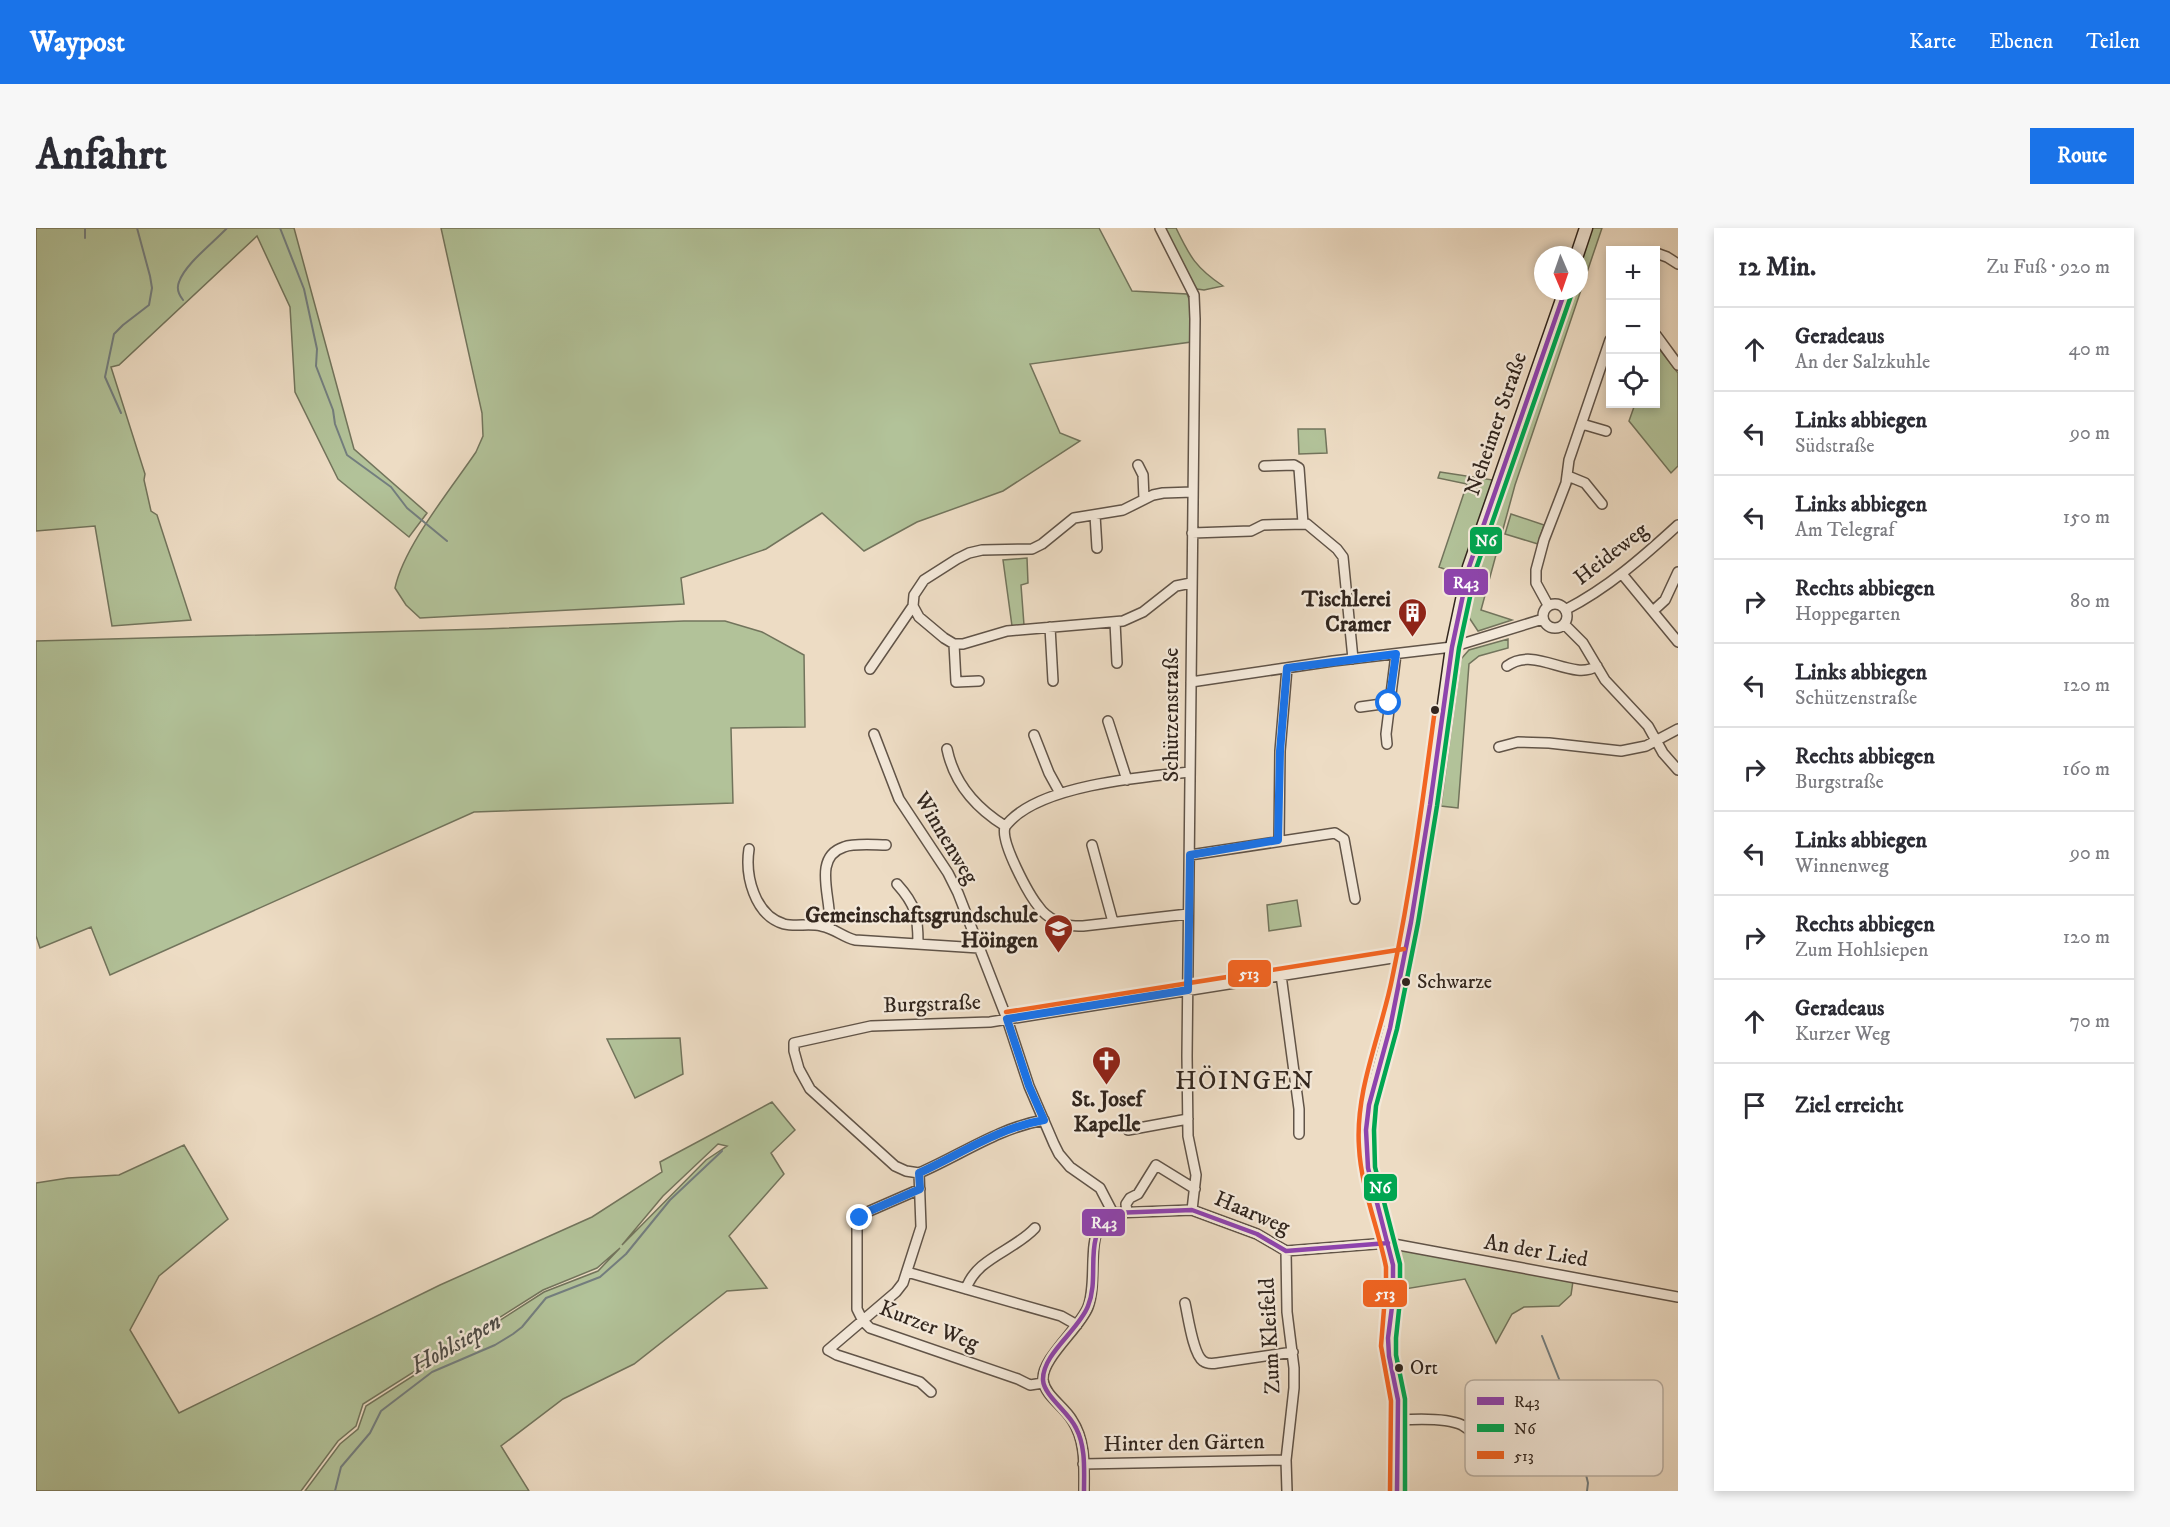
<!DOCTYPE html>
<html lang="de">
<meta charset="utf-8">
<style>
:root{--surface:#fff;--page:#f7f7f7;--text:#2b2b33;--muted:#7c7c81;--line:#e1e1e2;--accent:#1a73e8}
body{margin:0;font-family:"IM FELL DW Pica",serif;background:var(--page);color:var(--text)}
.controls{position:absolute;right:18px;top:18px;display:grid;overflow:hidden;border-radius:0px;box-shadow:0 3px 9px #0003}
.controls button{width:54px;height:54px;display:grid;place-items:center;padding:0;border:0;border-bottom:2px solid var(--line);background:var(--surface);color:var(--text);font:30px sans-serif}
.compass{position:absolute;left:1498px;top:18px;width:54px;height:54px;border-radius:50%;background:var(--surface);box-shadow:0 3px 9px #0003;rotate:178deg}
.stop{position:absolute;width:18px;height:18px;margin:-14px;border:4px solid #1a73e8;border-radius:50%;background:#fff}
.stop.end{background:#1a73e8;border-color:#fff;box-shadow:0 2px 6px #0008}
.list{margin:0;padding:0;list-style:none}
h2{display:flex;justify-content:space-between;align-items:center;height:78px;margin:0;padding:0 24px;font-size:26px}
h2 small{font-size:20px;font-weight:400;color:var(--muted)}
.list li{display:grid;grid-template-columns:39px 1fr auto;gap:18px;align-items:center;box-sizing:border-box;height:84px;padding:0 24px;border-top:2px solid var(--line)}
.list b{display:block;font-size:22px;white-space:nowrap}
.list p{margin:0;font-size:20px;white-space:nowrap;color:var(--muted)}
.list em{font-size:20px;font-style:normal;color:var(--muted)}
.icon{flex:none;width:33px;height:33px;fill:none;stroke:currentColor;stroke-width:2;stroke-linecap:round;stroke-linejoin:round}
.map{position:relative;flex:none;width:1642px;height:1263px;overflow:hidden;border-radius:0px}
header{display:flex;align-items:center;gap:36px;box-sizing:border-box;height:84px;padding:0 30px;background:var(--accent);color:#fff}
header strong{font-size:28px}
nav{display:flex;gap:33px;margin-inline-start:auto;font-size:21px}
.intro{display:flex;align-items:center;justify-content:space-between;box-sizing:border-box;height:144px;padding:0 36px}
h1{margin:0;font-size:42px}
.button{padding:15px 27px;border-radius:0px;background:var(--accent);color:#fff;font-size:21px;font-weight:700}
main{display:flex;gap:36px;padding:0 36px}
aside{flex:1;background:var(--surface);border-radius:0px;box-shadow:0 3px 9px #0003}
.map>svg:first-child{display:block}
</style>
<header>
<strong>Waypost</strong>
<nav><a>Karte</a><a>Ebenen</a><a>Teilen</a></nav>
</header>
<div class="intro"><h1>Anfahrt</h1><a class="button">Route</a></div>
<main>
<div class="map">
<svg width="1642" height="1263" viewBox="0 0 1642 1263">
<rect width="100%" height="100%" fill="#eddcc4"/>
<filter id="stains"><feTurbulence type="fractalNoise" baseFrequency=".00333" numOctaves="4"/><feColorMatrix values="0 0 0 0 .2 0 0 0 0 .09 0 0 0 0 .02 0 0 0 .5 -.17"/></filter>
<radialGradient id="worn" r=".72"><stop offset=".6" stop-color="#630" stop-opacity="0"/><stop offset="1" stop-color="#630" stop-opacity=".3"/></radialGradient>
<path fill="#b2c299" stroke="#72745c" stroke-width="1.5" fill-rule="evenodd" d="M0,0H258L318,221L391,285L373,309L302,251L259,164L254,79L221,8L83,137L75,139L109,246L108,252L115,283L121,287L155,392L76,398L59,298L0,303Z
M405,0H1063L1096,63L1151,66L1155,76V114L994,136L1024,205L1044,213L967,263L881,294L828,323L786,285L730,321L645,350L648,376L384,390L370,377L359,360C368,318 415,261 440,224L447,208L446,185Z
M1128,0H1140C1154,29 1160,40 1187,58L1168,62L1161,61L1153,51Z
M1554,0H1566L1479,257L1445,382L1476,392L1442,403L1430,385L1440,335L1532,63H1543V31Z
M1621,118L1642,145V238L1635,245L1593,193L1599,176H1620Z
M1262,201H1289L1291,225L1263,226Z
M1404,244L1457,252L1424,347L1403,339L1431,256L1402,250Z
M1475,286L1508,297L1502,316L1469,306Z
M991,330L992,355L985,357L988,397L976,398L967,332Z
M648,393H689L726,404L768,427L769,499L695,500L697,575L438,584L74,747L55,699L4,720L0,708V413L448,401Z
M1472,411V420L1443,428L1433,436L1422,580L1405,578L1425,431L1433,422Z
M1261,672L1265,698L1233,703L1231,677Z
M644,810L647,846L599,870L571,811Z
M736,874L759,902L735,925L748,946L693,1008L731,1060L691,1063L598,1136L527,1171L465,1218L493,1263H269L304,1216L322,1201L330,1178L508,1064L562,1043L584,1020L561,1040L507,1062L327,1176L320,1198L302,1213L265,1263H0V955L32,950L83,947L148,917L192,991L123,1048L94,1102L143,1185L404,1057L556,989L626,944L624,934ZM682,916L691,918L670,932L586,1017L627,968Z
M1359,1020L1537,1053L1535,1067L1523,1078L1488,1079L1476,1086L1460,1115L1429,1051L1369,1061Z"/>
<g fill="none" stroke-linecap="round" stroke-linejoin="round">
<path stroke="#737e7f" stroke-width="2" d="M244,0L268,61L281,121L280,138L297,182L299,196L311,227L355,259L371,280L411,313
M49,10V0
M147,72C143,67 140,61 143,54C149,36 177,15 191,0
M85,185L69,149L78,106L87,97L113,77L116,60L114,48L101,0
M1506,1108L1533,1176L1552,1255L1551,1263
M299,1263L305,1239L334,1205L345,1183L396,1144L459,1117L477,1106L486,1099L510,1070L564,1049L590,1026L634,972L686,923"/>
<defs>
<path id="minor" d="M1124,0L1158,67L1159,91L1151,828L1152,908L1160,947L1156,982
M1620,25L1631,29L1642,36
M1620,107L1642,137
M1546,196L1570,203
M1102,237L1107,247L1108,271
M1228,238L1258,237L1263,240L1267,295
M1532,248L1549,255L1566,276
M1059,287L1061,320
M1156,305L1215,303L1227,297L1271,296L1301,321L1307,329L1317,431
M1586,346L1642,414
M1155,355L1140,358L1107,384L1087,393L971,403L927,416H918L908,410L883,389L877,378L878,367L888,352L921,331L933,325L946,322L996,321L1006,316L1038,290L1087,282L1117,267L1127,265L1157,264
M1507 388a12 12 0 1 1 24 0a12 12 0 1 1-24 0Z
M1512,377L1500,355V342L1508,312L1530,255L1533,232L1574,112
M1529,382C1572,360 1607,329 1642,297
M1617,383L1629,372L1642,344
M1079,394L1081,435
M1528,396L1547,415L1569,452L1612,498L1627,525L1642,542
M1014,399L1017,453
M918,416L920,454L943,453
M1471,438C1499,417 1536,454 1561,438
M834,441L877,378
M1155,454L1297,433L1416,419L1507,391
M1324,479L1353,475
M1072,493L1091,552
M838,506L863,571L912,645L922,665L971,791L993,858L1018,916L1023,926L1034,939L1064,960L1077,985
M998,507L1013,545L1024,565
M1351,516L1350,506L1360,426
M1463,519L1482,514L1513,515L1585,523L1610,518L1642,501
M911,521C918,555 940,580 969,598
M1243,613L1244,523L1251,440
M1056,617L1077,694
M713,621C709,647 718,687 748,696C760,699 773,695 785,698C798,700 807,709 819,712L943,720
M1154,627L1299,605L1308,611L1319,671
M861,656C880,677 882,688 882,715
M1152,686L1047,698C1038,698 1029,698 1020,693C1014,690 1007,685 1003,679C993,667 964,614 969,599C970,597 973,594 975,592C1010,557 1105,549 1154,544
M793,699C798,675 774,630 808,619C818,615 839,617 850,617
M1245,747L1263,881V906
M1008,892C962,900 925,927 883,945L870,943L859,938L774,861L763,841L758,823V815L835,798L954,794L1369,728
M1092,902L1152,891
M883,945L885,999L867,1055L860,1064L792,1122L801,1127L884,1154L895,1164
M884,961L829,985L824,990L821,998V1081L827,1093L834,1100L982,1151L994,1157L1007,1155
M1091,984L1090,976L1094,970L1102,966L1120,937L1159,961
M1250,1023L1251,1084L1258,1140V1160L1250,1232L1251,1263
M871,1044L1025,1088L1041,1097
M930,1061C940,1030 978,1023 999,1000
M1149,1075C1152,1088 1157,1126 1167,1133C1171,1136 1176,1136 1181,1135L1257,1124
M1363,1192C1379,1191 1411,1190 1426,1197C1433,1201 1435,1205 1442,1207V1212H1436L1437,1206
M1047,1236L1250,1232
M1048,1263C1048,1239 1050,1213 1036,1192C1028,1178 1009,1168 1007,1152C1005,1131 1044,1100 1052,1079C1061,1056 1052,1017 1064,997C1066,993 1073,988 1077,985L1156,982L1221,1006L1250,1023L1352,1015L1642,1069"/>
<path id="secondary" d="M1541,27L1550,0
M1361,1263L1362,1172L1353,1128L1352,1110L1357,1071V1037L1332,940L1330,902L1333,877L1354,800L1375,694L1394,577L1416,419L1433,339L1529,63"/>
</defs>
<use href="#minor" stroke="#615448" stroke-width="12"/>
<use href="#secondary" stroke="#32261e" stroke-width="15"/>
<use href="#minor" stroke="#f3e8d9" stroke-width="9"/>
<use href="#secondary" stroke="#f3e8d9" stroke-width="12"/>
<defs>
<path id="bus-1" d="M1048,1263C1048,1242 1050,1219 1040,1200C1033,1184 1008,1168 1007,1152C1006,1126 1043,1102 1052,1078C1065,1046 1045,1009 1077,985L1156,982L1221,1006L1250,1023L1352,1015
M1361,1263L1362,1172L1353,1128L1352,1110L1357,1071V1037L1332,940L1330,902L1333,877L1354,800L1375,694L1394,577L1416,419L1433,339L1529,63"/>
<path id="bus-2" d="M1369,1263V1171L1360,1127V1110L1364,1072V1036L1339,939L1338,902L1340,878L1361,801L1382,695L1401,578L1423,420L1440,341L1536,65"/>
<path id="bus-3" d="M970,784L1368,721
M1354,1263L1355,1173L1345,1118L1350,1056V1039C1342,999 1325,960 1323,919C1319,862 1345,806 1356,751C1375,661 1387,571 1399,481"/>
</defs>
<use href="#bus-1" stroke="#f3e8d9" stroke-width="9"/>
<use href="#bus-2" stroke="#f3e8d9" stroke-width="9"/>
<use href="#bus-3" stroke="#f3e8d9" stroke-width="9"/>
<use href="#bus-1" stroke="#8e44ad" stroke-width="4.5"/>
<use href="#bus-2" stroke="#00a651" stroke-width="4.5"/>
<use href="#bus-3" stroke="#f26522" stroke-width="4.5"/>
</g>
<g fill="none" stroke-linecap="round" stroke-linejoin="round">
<path stroke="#1a73e8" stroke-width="8" d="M824,990L829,985L884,961L883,945C925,926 962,900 1008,892L993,858L971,791L1152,762L1154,627L1242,612L1244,523L1251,440L1360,426L1353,475"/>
</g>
<defs>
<symbol id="building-pin" viewBox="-11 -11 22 30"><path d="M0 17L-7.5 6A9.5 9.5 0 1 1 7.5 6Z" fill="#8f2418" stroke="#f3e8d9"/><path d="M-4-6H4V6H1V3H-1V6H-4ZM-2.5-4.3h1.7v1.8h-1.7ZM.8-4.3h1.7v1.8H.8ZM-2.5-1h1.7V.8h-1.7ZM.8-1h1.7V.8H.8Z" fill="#fff"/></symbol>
<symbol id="school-pin" viewBox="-11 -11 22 30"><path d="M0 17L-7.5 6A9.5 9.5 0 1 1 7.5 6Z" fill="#8f2418" stroke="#f3e8d9"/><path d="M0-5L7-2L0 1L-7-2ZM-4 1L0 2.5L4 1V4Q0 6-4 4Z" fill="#fff"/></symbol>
<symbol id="church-pin" viewBox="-11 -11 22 30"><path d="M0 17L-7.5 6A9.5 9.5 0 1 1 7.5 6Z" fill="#8f2418" stroke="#f3e8d9"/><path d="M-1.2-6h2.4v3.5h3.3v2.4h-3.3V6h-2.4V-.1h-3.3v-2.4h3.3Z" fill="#fff"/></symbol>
</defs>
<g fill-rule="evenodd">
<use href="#building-pin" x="1360" y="368" width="33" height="45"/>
<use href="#school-pin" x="1006" y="684" width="33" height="45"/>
<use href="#church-pin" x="1054" y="816" width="33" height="45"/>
</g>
<g fill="#32261e" stroke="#f3e8d9" stroke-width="2">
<circle cx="1399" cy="482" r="5"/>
<circle cx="1370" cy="754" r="5"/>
<circle cx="1363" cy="1140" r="5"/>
</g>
<g text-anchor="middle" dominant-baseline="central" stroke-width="4.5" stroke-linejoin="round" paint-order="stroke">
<g font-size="20" fill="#32261e" stroke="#f3e8d9" text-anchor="start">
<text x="1381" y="754">Schwarze</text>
<text x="1374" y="1140">Ort</text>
</g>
<g font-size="22" fill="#32261e" stroke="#f3e8d9">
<text transform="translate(1460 196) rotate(-71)">Neheimer Straße</text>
<text transform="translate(1575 326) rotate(-38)">Heideweg</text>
<text transform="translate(1135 487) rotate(-90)">Schützenstraße</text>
<text transform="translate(910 610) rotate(59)">Winnenweg</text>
<text transform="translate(896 776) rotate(-2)">Burgstraße</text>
<text transform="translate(1216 985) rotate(23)">Haarweg</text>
<text transform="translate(1500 1023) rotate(10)">An der Lied</text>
<text transform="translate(893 1098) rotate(21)">Kurzer Weg</text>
<text transform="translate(1234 1108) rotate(-93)">Zum Kleifeld</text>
<text transform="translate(1148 1215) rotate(-1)">Hinter den Gärten</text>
</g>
<g font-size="22" font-weight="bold" fill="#32261e" stroke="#f3e8d9" text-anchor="end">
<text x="1355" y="371">Tischlerei<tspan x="1355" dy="25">Cramer</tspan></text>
<text x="1002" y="687">Gemeinschaftsgrundschule<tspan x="1002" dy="25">Höingen</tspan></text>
<text x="1071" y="871" text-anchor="middle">St. Josef<tspan x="1071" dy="25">Kapelle</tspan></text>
</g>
<g font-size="24" font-style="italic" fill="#4d4b46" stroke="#f3e8d9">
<text transform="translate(420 1116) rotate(-29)">Hohlsiepen</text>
</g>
<g font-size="26" letter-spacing="1.5" fill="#32261e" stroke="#f3e8d9">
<text x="1209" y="853">HÖINGEN</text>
</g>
</g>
<rect x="1429" y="1152" width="198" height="96" rx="9" fill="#f3e8d9" stroke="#b9aea1" stroke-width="1.5"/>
<rect x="1441" y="1169" width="27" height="8" fill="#8e44ad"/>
<rect x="1441" y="1196" width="27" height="8" fill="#00a651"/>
<rect x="1441" y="1223" width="27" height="8" fill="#f26522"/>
<g font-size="16" fill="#32261e">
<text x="1478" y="1179">R43</text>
<text x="1478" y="1206">N6</text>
<text x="1478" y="1233">513</text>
</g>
<g stroke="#f3e8d9" stroke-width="2">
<rect x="1433" y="298" width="34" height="29" rx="6" fill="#00a651"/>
<rect x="1407" y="340" width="46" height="28" rx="6" fill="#8e44ad"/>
<rect x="1191" y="731" width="45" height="29" rx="6" fill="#f26522"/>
<rect x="1327" y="945" width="35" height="29" rx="6" fill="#00a651"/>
<rect x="1045" y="980" width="45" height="29" rx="6" fill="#8e44ad"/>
<rect x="1326" y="1051" width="46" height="29" rx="6" fill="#f26522"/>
</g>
<g font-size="16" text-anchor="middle" font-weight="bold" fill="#fff">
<text x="1450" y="318">N6</text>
<text x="1430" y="360">R43</text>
<text x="1213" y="751">513</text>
<text x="1344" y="965">N6</text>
<text x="1068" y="1000">R43</text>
<text x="1349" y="1071">513</text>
</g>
<rect width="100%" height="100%" filter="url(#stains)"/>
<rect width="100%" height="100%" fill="url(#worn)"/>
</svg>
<div class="controls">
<button>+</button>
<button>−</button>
<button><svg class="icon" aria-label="locate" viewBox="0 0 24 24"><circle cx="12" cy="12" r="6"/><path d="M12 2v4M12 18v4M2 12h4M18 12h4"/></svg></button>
</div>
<svg class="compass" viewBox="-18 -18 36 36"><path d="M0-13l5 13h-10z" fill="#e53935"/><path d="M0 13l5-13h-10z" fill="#7c7c81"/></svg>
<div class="stop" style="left:1353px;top:475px"></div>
<div class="stop end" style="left:824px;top:990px"></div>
</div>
<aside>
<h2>12 Min.<small>Zu Fuß · 920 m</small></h2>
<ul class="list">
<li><svg class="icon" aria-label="ahead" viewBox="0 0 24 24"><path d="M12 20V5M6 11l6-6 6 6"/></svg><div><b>Geradeaus</b><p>An der Salzkuhle</p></div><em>40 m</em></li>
<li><svg class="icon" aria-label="left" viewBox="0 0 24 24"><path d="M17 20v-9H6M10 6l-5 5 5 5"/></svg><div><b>Links abbiegen</b><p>Südstraße</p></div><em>90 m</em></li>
<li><svg class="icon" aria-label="left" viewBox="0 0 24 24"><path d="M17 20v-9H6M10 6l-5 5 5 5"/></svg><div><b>Links abbiegen</b><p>Am Telegraf</p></div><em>150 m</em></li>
<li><svg class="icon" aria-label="right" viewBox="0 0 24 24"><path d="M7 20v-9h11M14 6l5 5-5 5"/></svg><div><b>Rechts abbiegen</b><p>Hoppegarten</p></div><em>80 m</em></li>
<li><svg class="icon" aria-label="left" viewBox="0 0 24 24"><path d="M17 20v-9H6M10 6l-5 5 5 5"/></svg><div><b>Links abbiegen</b><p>Schützenstraße</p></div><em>120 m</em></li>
<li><svg class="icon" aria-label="right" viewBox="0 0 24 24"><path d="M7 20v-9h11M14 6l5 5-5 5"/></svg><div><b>Rechts abbiegen</b><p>Burgstraße</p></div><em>160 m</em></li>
<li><svg class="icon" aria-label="left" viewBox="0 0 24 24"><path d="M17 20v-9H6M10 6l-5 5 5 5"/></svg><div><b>Links abbiegen</b><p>Winnenweg</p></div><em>90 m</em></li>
<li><svg class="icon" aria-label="right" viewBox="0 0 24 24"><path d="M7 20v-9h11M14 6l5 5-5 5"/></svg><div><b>Rechts abbiegen</b><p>Zum Hohlsiepen</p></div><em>120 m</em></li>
<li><svg class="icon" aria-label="ahead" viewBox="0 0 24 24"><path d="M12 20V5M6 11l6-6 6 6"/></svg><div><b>Geradeaus</b><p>Kurzer Weg</p></div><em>70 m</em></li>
<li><svg class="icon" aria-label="arrive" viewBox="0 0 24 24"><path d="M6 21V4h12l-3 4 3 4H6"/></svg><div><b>Ziel erreicht</b></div></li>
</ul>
</aside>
</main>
